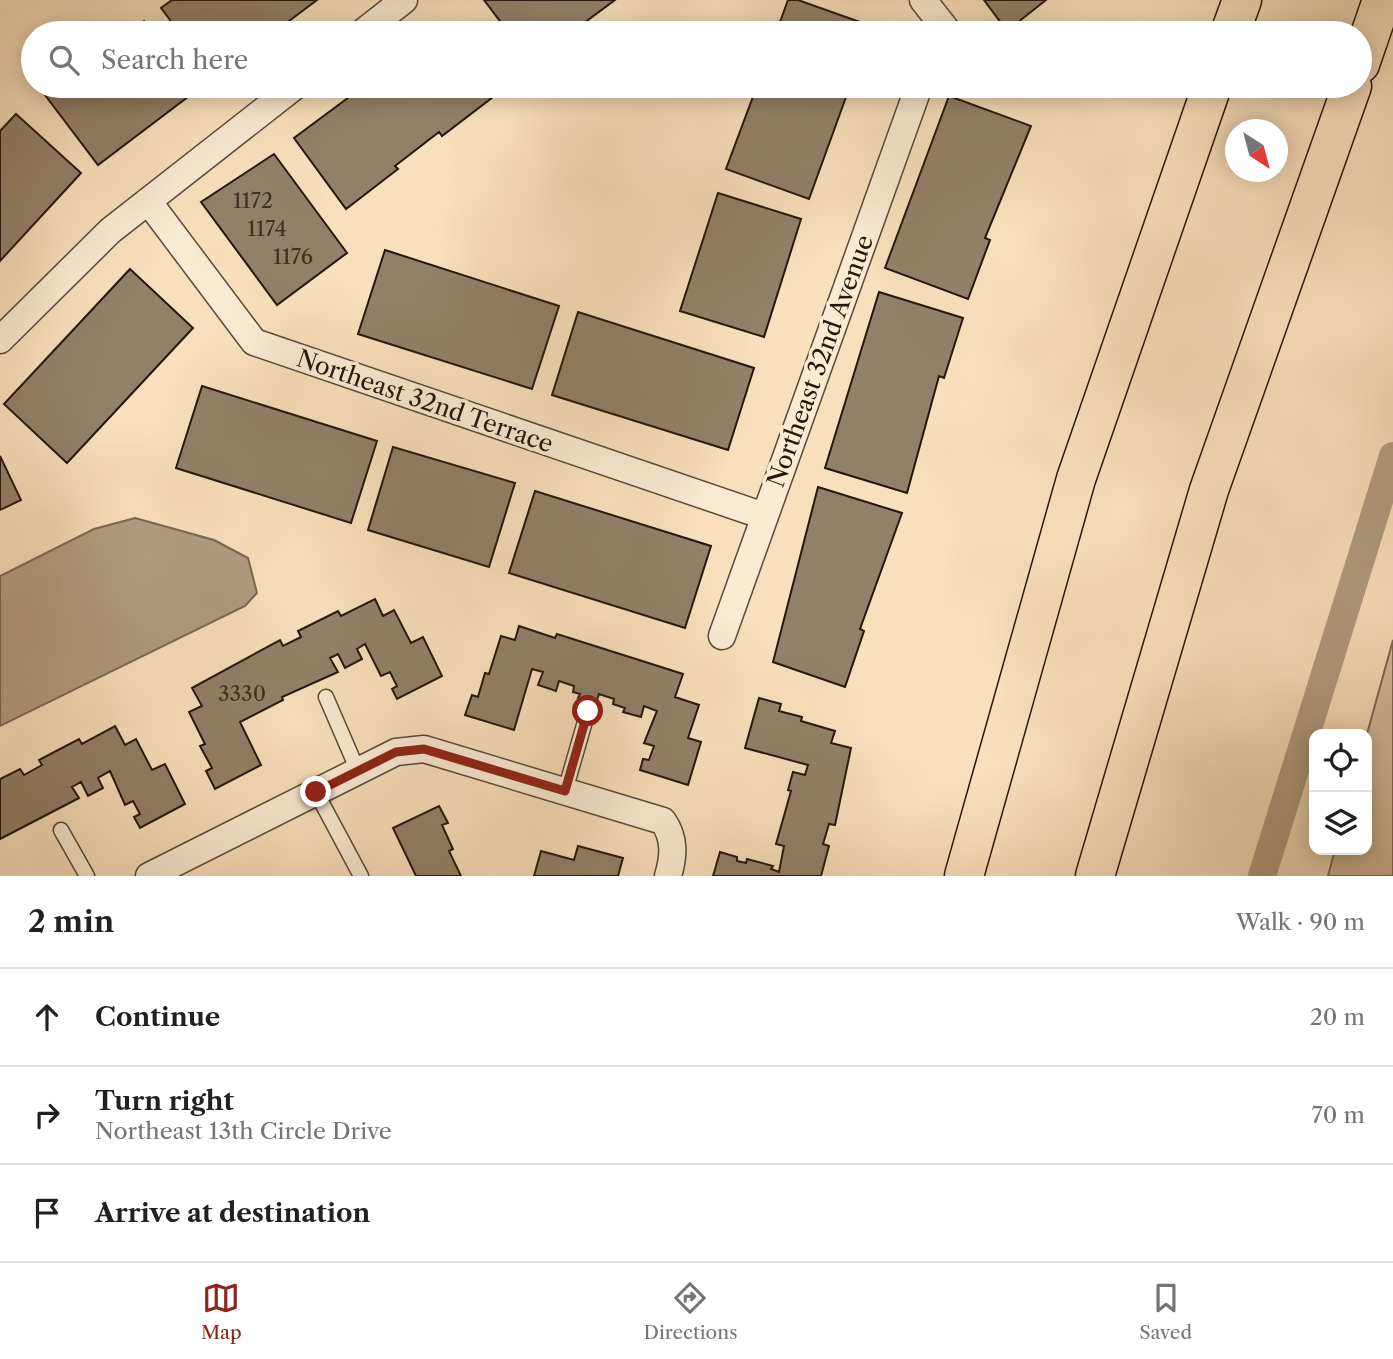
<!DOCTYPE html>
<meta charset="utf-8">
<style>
:root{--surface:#fff;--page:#f6f6f6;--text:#202124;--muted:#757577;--line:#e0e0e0;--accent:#8f2418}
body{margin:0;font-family:"Libre Caslon Text",serif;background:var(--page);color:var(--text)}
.controls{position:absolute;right:21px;bottom:21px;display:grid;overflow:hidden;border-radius:14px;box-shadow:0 4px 18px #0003}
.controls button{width:63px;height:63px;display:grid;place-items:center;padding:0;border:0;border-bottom:2px solid var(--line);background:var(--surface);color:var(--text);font:35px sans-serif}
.compass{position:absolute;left:1225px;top:119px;width:63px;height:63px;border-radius:50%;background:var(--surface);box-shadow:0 4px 18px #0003;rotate:144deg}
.stop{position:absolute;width:21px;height:21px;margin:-16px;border:5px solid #8f2418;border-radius:50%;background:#fff}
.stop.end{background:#8f2418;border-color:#fff;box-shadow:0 2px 7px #0008}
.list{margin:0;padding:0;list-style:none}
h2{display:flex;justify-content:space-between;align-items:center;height:91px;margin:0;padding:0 28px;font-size:30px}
h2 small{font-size:23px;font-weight:400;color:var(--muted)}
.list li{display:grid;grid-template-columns:46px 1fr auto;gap:21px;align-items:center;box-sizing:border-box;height:98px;padding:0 28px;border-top:2px solid var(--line)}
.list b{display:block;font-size:26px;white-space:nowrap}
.list p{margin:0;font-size:23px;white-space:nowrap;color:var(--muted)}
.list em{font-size:23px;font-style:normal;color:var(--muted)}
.icon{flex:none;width:38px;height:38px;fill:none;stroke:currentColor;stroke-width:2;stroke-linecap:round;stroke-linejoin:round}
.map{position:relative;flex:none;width:1393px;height:876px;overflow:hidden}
.search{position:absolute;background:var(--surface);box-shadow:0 4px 18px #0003;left:21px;right:21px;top:21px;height:77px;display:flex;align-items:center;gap:18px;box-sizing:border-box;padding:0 24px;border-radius:38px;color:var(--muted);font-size:26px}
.sheet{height:385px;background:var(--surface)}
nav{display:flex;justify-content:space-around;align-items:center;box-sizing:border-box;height:98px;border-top:2px solid var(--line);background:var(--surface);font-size:19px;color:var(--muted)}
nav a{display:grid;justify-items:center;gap:4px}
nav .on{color:var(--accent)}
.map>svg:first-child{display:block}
</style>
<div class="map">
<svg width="1393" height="876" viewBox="0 0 1393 876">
<rect width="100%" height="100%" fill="#f8e0bc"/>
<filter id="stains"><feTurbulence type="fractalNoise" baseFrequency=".00286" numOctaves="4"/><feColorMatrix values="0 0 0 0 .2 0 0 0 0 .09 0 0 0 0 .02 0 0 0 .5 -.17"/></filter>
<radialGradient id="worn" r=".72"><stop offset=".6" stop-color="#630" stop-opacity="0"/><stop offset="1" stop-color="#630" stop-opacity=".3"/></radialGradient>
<path fill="#d4be9e" stroke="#7c6a56" stroke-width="2" d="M1393,640V876H1328L1335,850H1367V734Z"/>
<path fill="#b09c80" stroke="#786752" stroke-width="2" d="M135,518L214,540L248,558L257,593L245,606L0,726V576L94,529Z"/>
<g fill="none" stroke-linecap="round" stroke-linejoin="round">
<path stroke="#b09c80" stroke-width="28" d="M1262,876L1393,456"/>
</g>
<path fill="#928068" stroke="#23170d" stroke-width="2" d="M172,0H317L273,33H180L161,8Z
M484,0H615L580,26L583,30L579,33H509Z
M788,0H798L871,26L869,33H776Z
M984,0H1046L1007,31Z
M144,21L154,33H128Z
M58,86H194L197,90L98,165L45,95Z
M364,86H484L493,97L442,136L439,132L395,166L398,169L346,209L294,138Z
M757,86H850L809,199L726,169Z
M949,96L1031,126L985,238L990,240L968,299L885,268Z
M16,114L81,173L0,261V131Z
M274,154L347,253L277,305L201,202Z
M718,193L801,219L764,337L680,311Z
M385,250L559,306L532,389L358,334Z
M130,269L193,328L67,463L4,404Z
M879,292L963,318L944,378L939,376L907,493L825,468Z
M578,312L754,368L728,450L552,395Z
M202,386L377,441L351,523L176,468Z
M393,447L515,483L489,567L368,530Z
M0,456L21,500L0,510Z
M818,487L902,513L860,629L864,631L845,687L773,662Z
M535,491L711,546L685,628L509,573Z
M375,599L383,616L394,610L411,643L423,637L442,676L397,699L392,689L397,686L390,672L381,676L365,644L357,649L362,659L345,668L338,654L330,658L338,672L282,697L283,700L240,722L261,765L215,789L206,771L212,768L200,746L205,744L189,712L202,706L192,688L280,640L283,646L301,637L298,631L338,611L341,616Z
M519,626L555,638L557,634L683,674L675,697L699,705L688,738L701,742L688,785L640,770L643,759L649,760L654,746L644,743L657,711L644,706L641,717L623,712L625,708L613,704L614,699L599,694L596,703L578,698L580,694L573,692L574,686L559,681L556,691L538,685L543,672L532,669L514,730L465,715L472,695L478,697L485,673L489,674L501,636L515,640Z
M759,698L781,704L779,711L802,717L801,721L835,731L831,743L851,748L835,825L829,824L823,844L829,846L821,876H713L720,852L737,857V861L746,863L747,859L773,866L771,869L779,872L784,846L776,844L791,791L788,790L793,772L805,775L808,765L745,748Z
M115,726L125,745L136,739L152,770L165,764L185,804L140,828L134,817L140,814L133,801L125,805L110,771L98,778L103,788L88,796L81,782L72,787L79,798L0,839V779L20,769L24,775L42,765L39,760L79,739L82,744Z
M439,806L448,823L442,825L453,849L449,851L461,876H416L393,828Z
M578,846L623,858L618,876H534L541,851L574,860Z"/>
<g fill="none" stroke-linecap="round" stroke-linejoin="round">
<defs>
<path id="lane" d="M326,697L358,771
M565,791L588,711
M316,792L361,876
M61,830L87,876"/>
<path id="street" d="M923,0L949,33
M362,33L404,0
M148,201L254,342L764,516
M0,340L110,231L295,86
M722,636L919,86
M149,876L396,752L424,749L663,821C675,838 674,856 668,876"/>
<path id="highway" d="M1230,33L1242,0
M1360,64L1382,0
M964,876L1076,479L1212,86
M1095,876L1209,490L1352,86"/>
</defs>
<use href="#lane" stroke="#584939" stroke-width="17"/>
<use href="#street" stroke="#584939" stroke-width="29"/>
<use href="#highway" stroke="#23170d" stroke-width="41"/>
<use href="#lane" stroke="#faebd3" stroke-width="14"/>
<use href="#street" stroke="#faebd3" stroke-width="26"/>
<use href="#highway" stroke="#f8e0bc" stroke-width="38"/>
</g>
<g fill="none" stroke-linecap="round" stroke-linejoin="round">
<path stroke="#8f2418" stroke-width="9" d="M316,792L396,752L424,749L565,791L588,711"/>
</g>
<g text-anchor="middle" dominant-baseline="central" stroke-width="7" stroke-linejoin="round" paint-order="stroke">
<g font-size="21" fill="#3f3124">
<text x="253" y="200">1172</text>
<text x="267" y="228">1174</text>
<text x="293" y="256">1176</text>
<text x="242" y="693">3330</text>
</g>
<g font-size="24" fill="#23170d" stroke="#faebd3">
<text transform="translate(820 361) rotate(-70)">Northeast 32nd Avenue</text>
<text transform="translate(425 401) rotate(19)">Northeast 32nd Terrace</text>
</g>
</g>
<rect width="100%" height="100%" filter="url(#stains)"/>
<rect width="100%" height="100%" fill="url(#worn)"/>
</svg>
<div class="controls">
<button><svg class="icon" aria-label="locate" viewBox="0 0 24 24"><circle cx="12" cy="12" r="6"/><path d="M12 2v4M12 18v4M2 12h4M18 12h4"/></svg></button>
<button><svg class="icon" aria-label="layers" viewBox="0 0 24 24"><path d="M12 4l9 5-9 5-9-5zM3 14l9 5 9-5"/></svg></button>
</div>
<svg class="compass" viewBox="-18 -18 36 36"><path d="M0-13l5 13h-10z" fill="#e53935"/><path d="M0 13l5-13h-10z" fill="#757577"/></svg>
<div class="stop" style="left:588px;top:711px"></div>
<div class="stop end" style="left:316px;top:792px"></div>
<div class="search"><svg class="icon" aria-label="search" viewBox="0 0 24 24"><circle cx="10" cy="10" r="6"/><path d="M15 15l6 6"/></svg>Search here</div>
</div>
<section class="sheet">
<h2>2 min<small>Walk · 90 m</small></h2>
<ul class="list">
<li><svg class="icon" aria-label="ahead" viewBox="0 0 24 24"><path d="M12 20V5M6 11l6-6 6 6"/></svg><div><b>Continue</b></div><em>20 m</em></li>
<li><svg class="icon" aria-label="right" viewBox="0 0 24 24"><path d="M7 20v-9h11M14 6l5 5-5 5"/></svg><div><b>Turn right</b><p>Northeast 13th Circle Drive</p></div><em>70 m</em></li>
<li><svg class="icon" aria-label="arrive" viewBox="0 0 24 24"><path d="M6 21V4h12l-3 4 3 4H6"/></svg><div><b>Arrive at destination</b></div></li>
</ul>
</section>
<nav>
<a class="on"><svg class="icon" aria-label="map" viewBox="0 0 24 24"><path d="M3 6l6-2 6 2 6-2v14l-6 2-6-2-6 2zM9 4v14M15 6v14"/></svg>Map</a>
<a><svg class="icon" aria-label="directions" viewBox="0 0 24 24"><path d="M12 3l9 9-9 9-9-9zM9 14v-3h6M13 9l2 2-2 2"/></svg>Directions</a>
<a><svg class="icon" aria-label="saved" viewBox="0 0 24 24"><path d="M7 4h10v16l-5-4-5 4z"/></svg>Saved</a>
</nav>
